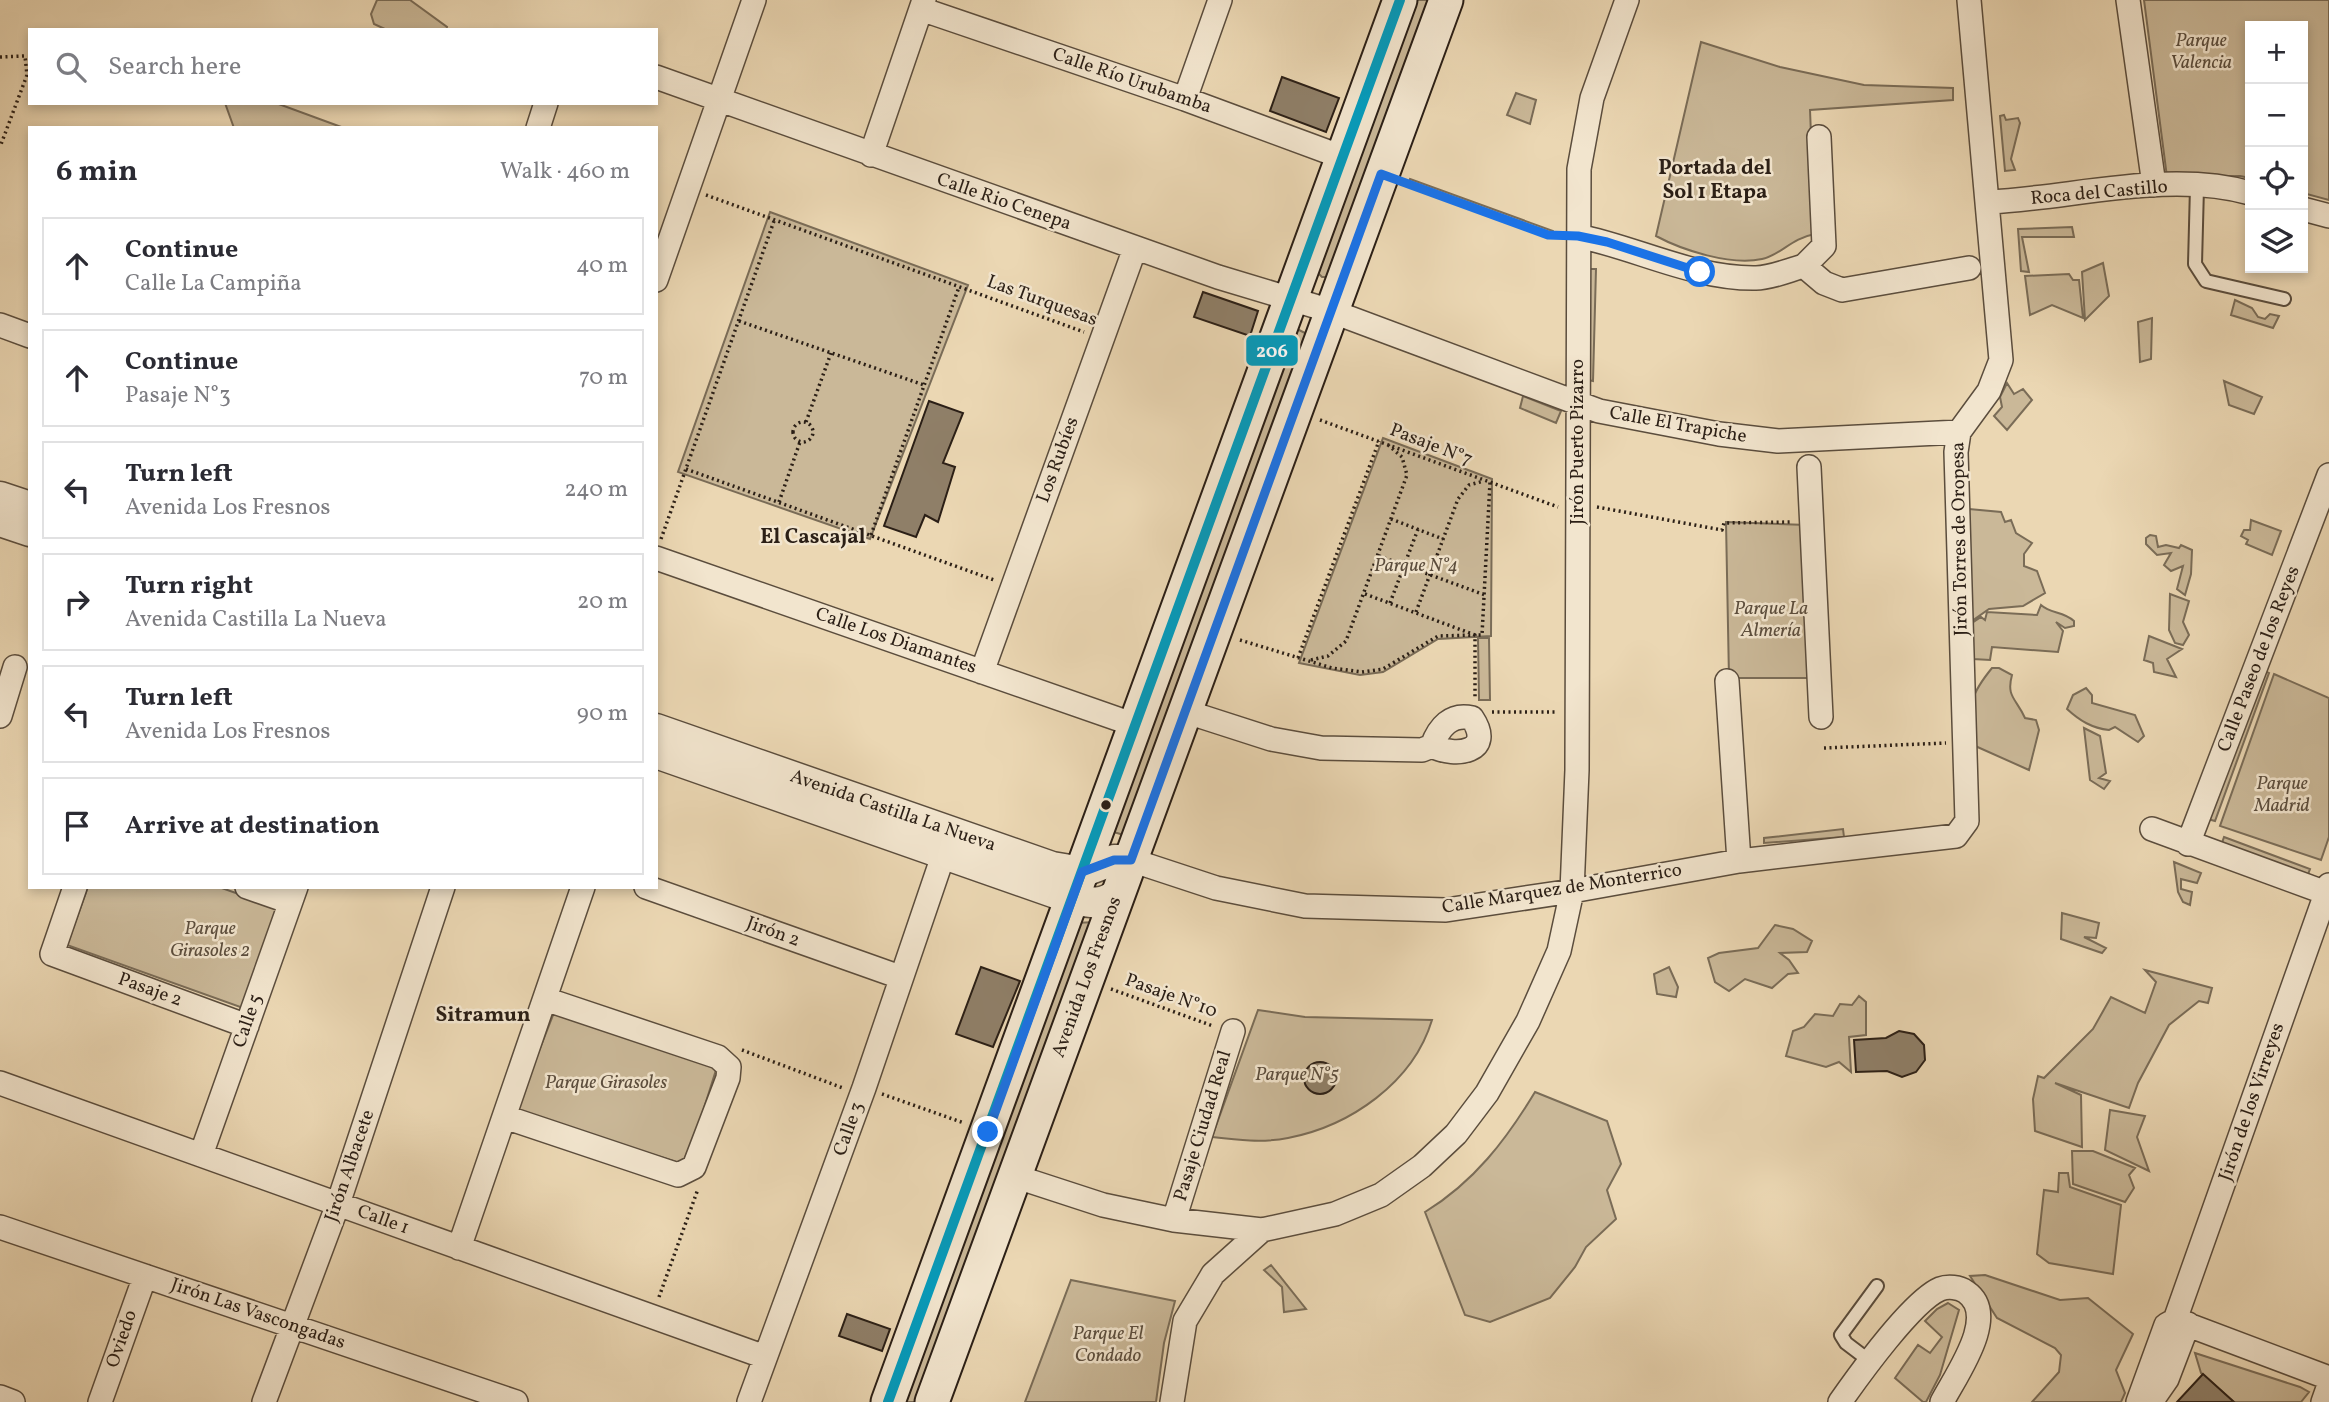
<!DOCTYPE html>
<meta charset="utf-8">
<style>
:root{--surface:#fff;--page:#f2f2f3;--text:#2b2b33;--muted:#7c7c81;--line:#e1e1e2}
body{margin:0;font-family:Vollkorn,serif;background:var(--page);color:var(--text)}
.controls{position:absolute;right:21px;top:21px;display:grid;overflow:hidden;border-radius:0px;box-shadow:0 4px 10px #0003}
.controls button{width:63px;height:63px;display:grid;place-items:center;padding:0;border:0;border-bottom:2px solid var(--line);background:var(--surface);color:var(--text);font:35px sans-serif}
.stop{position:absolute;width:21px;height:21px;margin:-16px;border:5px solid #1a73e8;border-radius:50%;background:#fff}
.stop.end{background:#1a73e8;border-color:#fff;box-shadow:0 2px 7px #0008}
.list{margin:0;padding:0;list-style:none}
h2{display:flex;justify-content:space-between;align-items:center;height:91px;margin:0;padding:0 28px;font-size:30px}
h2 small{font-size:23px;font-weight:400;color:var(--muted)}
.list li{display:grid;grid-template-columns:46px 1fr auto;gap:21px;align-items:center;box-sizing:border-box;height:98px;margin:0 14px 14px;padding:0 14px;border:2px solid var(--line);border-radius:0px}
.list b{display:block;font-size:26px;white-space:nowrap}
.list p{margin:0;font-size:23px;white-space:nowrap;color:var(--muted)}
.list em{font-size:23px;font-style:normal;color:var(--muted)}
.icon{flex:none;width:38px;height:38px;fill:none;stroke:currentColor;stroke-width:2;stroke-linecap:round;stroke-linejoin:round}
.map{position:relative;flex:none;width:2329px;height:1402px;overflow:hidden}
.search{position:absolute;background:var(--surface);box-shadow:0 4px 10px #0003;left:28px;top:28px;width:630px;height:77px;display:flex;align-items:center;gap:18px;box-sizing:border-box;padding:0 24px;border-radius:0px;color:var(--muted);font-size:26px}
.panel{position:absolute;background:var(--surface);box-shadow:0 4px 10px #0003;left:28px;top:126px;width:630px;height:763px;border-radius:0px}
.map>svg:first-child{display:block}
</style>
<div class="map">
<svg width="2329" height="1402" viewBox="0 0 2329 1402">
<rect width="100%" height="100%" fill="#ebd7b3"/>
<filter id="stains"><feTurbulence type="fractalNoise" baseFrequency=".00286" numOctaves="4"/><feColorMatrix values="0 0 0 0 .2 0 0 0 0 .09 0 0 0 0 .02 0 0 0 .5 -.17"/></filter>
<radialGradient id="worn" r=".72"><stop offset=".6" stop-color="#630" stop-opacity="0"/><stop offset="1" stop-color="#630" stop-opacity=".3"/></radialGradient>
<path fill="#cab898" stroke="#7a6c57" stroke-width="2" d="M377,0H410L447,27L446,30H387L374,24L371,14Z
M1411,0H1435L1329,277H1322L1316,271Z
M2144,0H2329V200L2303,193V26H2250V178L2240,176L2167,177Z
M1701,42L1780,67L1864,85L1953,88V100L1810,110L1815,234C1792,238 1779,256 1762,259C1731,266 1682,250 1656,236Z
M1516,93L1536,100L1530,124L1507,115Z
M225,103H276L344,128H234Z
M2004,115L2006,120L2018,118L2020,123L2011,159L2015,170L2005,171L2000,116Z
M1410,179L1553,231L1554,234L1409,182Z
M770,212L968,285L870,539L678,472Z
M2072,227L2074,237H2022L2029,272L2021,271L2018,229Z
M2103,263L2109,296L2085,320L2082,272Z
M1590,269H1596L1593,381L1588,380Z
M2069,274L2073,280H2079L2083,318L2052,305L2030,315L2025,276Z
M2235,300L2252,308L2258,317L2265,319L2270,314L2279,316L2273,328L2231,315Z
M2152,318L2151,359L2140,362L2138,322Z
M1299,330L1307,334L1124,835L1110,831L1292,331Z
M2224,381L2262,397L2254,414L2229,405Z
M2007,383L2014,394L2023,389L2032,400L2007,430L1994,416L2002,407L2000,397Z
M1523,396L1561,411L1556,423L1520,408Z
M1383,438L1492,479L1491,636L1438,639L1383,672L1360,675L1299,663Z
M1969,509L2001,512L2005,522L2011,520L2016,533L2032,543L2024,554V566L2037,571L2045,593L2023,606L1989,609L1969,623Z
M2251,520L2281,531L2272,555L2246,544L2248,540L2241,536L2244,530H2250Z
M1726,522L1807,525L1818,678H1729Z
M2150,535L2156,536L2158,547L2166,545L2179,548L2181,545L2192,550L2191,574L2185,595L2177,589L2183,566L2171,571L2164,565L2171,553L2157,555L2146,544V538Z
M2170,594L2189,601L2183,622L2189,635L2183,645L2175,643L2169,630Z
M2041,605C2051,614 2063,611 2074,621V626L2065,628L2056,622L2063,631L2058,652L1992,647L1990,660L1973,659L1972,623L1981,617L1985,620L1987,612L2037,615Z
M2149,636L2182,649L2167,659L2176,677L2154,672L2153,663L2144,660Z
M1478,638H1489L1490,700H1479Z
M1992,668H1999L2012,675C2006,697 2016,698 2025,718L2036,720L2039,730L2029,770L1973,745C1971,705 1966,700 1992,668Z
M2260,669L2269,673L2215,821L2204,818Z
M2274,674L2329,698V837L2321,860L2220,826Z
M2086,688L2092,695V703L2135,715L2144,736L2138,742L2115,727L2109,730C2092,728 2080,721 2067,709L2073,695Z
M2084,728L2100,736L2106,773L2099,778L2110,781L2104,789L2090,780Z
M1843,829L1844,837L1764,843V838Z
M2224,837L2310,869L2307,877L2221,846Z
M2174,862L2201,873L2197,883L2181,879V889L2192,892L2190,905L2183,902L2178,892Z
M88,887H219L278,908L243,1008L67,945Z
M2062,913L2099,923L2096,938L2084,937L2106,948L2102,953L2061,939Z
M1095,922L921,1402H899L1075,923Z
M1775,925L1793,929L1812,941L1807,952L1780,953L1789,960L1798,973L1788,974L1772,988L1745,979L1729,991L1715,982L1708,958L1719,953L1758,948Z
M1669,967L1678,987L1676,997L1657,994L1654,974Z
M2145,970L2212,988L2208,1003L2199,1001L2169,1025L2138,1083L2129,1108L2055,1083L2081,1095L2082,1147L2035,1131L2033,1099L2038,1076L2044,1078L2093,1029L2111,997L2145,1013L2156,982Z
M1859,996L1866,1002V1035L1849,1037L1851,1072L1839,1062L1826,1067L1786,1056L1793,1031L1804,1027L1815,1014L1833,1016L1840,1004L1852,1005Z
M555,1010L714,1061L716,1070L688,1159L680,1163L515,1112Z
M1258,1010L1305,1017L1432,1020C1413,1083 1350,1126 1288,1138C1263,1143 1237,1140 1212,1137Z
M1535,1092L1607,1121L1621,1164L1607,1190L1616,1219L1586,1247L1575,1267L1550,1298L1490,1322L1465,1315L1425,1212C1474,1182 1506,1140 1535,1092Z
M2110,1110L2145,1116L2137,1137L2149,1171L2105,1150Z
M2072,1151H2093L2135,1168L2129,1175L2134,1188L2125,1202L2073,1184Z
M2059,1173H2068L2070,1187L2121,1205L2113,1274L2049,1263L2037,1254L2044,1190L2058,1192Z
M1271,1265L1306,1309L1284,1312L1282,1287L1264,1270Z
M1985,1275L2060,1300L2088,1298L2133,1334L2116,1370L2125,1393L2121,1402H2032L2059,1372L2061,1355L2055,1348L1997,1318L1970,1276Z
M1071,1280L1175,1301L1164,1343L1156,1402H1025Z
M1948,1303L1959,1310L1940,1375L1926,1402H1923L1895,1378L1918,1345L1930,1353L1942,1337L1925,1321L1937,1309Z
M2195,1353L2300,1387L2309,1392L2301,1402H2234L2201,1373Z"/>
<path fill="#8f7f68" stroke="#2b1f16" stroke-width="2" d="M1282,77L1339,98L1326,132L1270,111Z
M1203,292L1258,311L1250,336L1194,317Z
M929,401L963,413L943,463L955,467L938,522L925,515L916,537L884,526Z
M981,967L1020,981L993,1047L956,1034Z
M1899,1031L1914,1034L1924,1045L1925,1060L1916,1072L1902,1077L1887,1071L1856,1072L1854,1040L1886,1038Z
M1304 1078a16 16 0 1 1 32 0a16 16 0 1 1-32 0Z
M847,1314L890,1329L882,1351L839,1336Z
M2203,1374L2234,1402H2177Z"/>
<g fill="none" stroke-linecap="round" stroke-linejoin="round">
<defs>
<path id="service" d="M2197,187L2195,264L2206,281L2284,299
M1871,1362L1846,1343L1841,1335L1877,1286"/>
<path id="minor" d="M2128,0L2154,185
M921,9L1185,99L1342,157
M656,77L1218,277L1331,311L1599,411L1719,434L1778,441L1959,432
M1185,99L1220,0
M538,128L546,103
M871,155L924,0
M1989,202C2072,198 2169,170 2250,193
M2303,209L2329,216
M1578,236C1637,248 1694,279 1756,278C1771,278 1789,270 1804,266
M1804,266L1824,283L1842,290L1969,268
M1804,266L1824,246L1819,137
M656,280L754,0
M0,325L30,336
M1809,467L1821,717
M656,558L1135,725
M982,672L1135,248
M1727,681L1739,861
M1184,711L1271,739L1321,748L1422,750L1432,746C1439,727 1451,713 1472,718C1495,752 1456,758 1432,746
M0,716L15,667
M2152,829L2329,894
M2188,844L2329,475
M1131,860L1216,888L1305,906L1446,910L1572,891L1739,861L1956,836L1967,821L1956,452L1959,432L1989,391L2001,360L1969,0
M75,887L52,954L247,1026
M247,887L290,902
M646,887L900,977
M0,1083L765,1357
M505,1117L678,1175L694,1167L728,1078L729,1067L718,1057L545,999
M201,1155L296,887
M1014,1176L1103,1205L1174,1220L1262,1230L1335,1214L1381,1195L1422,1166L1456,1134L1487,1093L1528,1021L1559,951L1572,891L1577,770L1579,169L1592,98L1627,0
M1174,1220L1233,1031
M0,1227L516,1402
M459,1248L583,887
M2175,1320L2329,885
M2175,1320L2329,1378
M0,1397L13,1402
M100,1402L145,1276
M264,1402L338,1204L443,887
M749,1402L864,1088L944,853
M1172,1402L1185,1321L1213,1274L1262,1230
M1840,1402C1859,1375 1912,1301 1940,1289C1948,1286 1959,1287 1966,1292C2000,1315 1956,1375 1942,1402
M2138,1402L2166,1325L2175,1320
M2151,1402L2167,1379L2188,1324
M2323,1402L2329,1385"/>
<path id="tertiary" d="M0,497L30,507
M0,521L30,531
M656,729L1052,867L1082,872L1114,860H1131
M656,753L1073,899C1090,903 1104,906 1118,893"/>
<path id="secondary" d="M888,1402L1400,0
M932,1402L1446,0"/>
</defs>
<use href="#service" stroke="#5b4d3d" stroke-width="16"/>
<use href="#minor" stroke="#5b4d3d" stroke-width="26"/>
<use href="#tertiary" stroke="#5b4d3d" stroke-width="33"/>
<use href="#secondary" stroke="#2b1f16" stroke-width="37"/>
<path stroke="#2b1f16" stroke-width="3.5" stroke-dasharray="2 3.5" stroke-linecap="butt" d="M0,57L25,56L27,75L0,147
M1406,183L1548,235H1557
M706,195L1084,332
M739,321L924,385
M1320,420L1558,507
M806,422L831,353
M793 432a10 10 0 1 1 20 0a10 10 0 1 1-20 0Z
M686,469L994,580
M779,502L800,442
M1597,507L1722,530L1724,523L1791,522
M1391,519L1443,539
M871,535L959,287
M661,539L774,221
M1379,556L1485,595
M1365,594L1475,635H1482L1490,482
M1390,603L1418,529
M1416,612L1458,499L1469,485L1484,481
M1240,640L1332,668L1362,672L1383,669L1438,636L1475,635V697
M1298,658L1379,441
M1311,660L1328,656L1346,641L1407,475L1402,457L1388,445
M1492,712H1555
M1824,748L1946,743
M1111,989L1213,1026
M742,1050L843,1088
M882,1094L964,1123
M659,1297L698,1189"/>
<use href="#service" stroke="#f2e5ce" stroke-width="12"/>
<use href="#minor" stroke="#f2e5ce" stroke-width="23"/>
<use href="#tertiary" stroke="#f2e5ce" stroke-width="30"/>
<use href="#secondary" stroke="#f2e5ce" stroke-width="33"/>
<defs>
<path id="bus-1" d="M888,1402L1400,0"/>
</defs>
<use href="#bus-1" stroke="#f2e5ce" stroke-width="16"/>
<use href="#bus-1" stroke="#049bbc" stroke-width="10"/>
</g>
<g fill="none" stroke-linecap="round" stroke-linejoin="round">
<path stroke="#1a73e8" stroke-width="9" d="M988,1132L1082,872L1114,860H1131L1381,174L1548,235L1578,236L1607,242L1700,272"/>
</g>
<circle fill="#2b1f16" stroke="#f2e5ce" stroke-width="2.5" cx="1106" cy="805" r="6"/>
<g text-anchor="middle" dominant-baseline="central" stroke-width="5" stroke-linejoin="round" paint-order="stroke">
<g font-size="19" font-style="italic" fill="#5b4d3d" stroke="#f2e5ce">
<text x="2201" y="41">Parque<tspan x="2201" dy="22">Valencia</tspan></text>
<text x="1416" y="566">Parque N°4</text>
<text x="1771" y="609">Parque La<tspan x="1771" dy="22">Almería</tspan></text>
<text x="2282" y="784">Parque<tspan x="2282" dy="22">Madrid</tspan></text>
<text x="210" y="929">Parque<tspan x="210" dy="22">Girasoles 2</tspan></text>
<text x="1297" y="1075">Parque N°5</text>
<text x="606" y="1083">Parque Girasoles</text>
<text x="1108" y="1334">Parque El<tspan x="1108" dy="22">Condado</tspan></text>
</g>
<g font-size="19" fill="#2b1f16" stroke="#f2e5ce">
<text transform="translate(1132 81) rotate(19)">Calle Río Urubamba</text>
<text transform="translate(2099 193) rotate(-5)">Roca del Castillo</text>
<text transform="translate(1004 202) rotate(19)">Calle Rio Cenepa</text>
<text transform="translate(1042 301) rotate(20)">Las Turquesas</text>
<text transform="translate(1678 425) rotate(10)">Calle El Trapiche</text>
<text transform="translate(1578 442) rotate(-90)">Jirón Puerto Pizarro</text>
<text transform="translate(1431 445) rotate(21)">Pasaje N°7</text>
<text transform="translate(1058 460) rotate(-70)">Los Rubíes</text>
<text transform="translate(1960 539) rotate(-91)">Jirón Torres de Oropesa</text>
<text transform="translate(896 641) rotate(19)">Calle Los Diamantes</text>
<text transform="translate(2259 659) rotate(-69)">Calle Paseo de los Reyes</text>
<text transform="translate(893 811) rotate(19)">Avenida Castilla La Nueva</text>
<text transform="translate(1562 889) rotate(-9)">Calle Marquez de Monterrico</text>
<text transform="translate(773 932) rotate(20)">Jirón 2</text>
<text transform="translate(1087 977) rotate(-70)">Avenida Los Fresnos</text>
<text transform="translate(150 990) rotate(20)">Pasaje 2</text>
<text transform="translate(1171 996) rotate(20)">Pasaje N°10</text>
<text transform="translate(248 1021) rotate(-71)">Calle 5</text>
<text transform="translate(2252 1102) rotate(-71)">Jirón de los Virreyes</text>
<text transform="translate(1203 1126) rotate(-73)">Pasaje Ciudad Real</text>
<text transform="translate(849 1129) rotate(-70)">Calle 3</text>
<text transform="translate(350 1166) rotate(-71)">Jirón Albacete</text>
<text transform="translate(383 1220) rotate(20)">Calle 1</text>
<text transform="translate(258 1314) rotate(19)">Jirón Las Vascongadas</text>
<text transform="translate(122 1339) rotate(-71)">Oviedo</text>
</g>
<g font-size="21" font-weight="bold" fill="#2b1f16" stroke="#f2e5ce">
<text x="1715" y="168">Portada del<tspan x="1715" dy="24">Sol 1 Etapa</tspan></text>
<text x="813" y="537">El Cascajal</text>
<text x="483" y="1015">Sitramun</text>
</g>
</g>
<rect stroke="#f2e5ce" stroke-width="2.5" x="1245" y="334" width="54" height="33" rx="7" fill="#049bbc"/>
<g font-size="19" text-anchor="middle" font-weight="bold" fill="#fff">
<text x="1272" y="357">206</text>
</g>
<rect width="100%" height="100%" filter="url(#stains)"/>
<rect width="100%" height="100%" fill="url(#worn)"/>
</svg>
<div class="controls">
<button>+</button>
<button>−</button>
<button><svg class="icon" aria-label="locate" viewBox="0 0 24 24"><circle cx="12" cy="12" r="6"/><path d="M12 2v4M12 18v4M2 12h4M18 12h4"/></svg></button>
<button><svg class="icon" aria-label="layers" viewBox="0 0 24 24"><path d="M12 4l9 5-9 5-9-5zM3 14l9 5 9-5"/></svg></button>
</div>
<div class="stop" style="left:1700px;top:272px"></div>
<div class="stop end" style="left:988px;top:1132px"></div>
<div class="search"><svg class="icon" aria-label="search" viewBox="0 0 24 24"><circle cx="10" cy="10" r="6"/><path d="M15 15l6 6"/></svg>Search here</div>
<section class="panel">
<h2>6 min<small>Walk · 460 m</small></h2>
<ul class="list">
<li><svg class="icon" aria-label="ahead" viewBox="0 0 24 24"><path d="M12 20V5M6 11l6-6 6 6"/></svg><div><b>Continue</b><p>Calle La Campiña</p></div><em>40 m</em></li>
<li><svg class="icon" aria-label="ahead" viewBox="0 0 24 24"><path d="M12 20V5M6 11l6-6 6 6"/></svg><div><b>Continue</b><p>Pasaje N°3</p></div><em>70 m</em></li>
<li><svg class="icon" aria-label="left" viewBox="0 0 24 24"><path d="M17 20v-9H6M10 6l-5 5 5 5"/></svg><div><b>Turn left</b><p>Avenida Los Fresnos</p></div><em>240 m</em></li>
<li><svg class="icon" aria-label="right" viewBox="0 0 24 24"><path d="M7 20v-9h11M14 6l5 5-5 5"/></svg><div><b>Turn right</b><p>Avenida Castilla La Nueva</p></div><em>20 m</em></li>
<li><svg class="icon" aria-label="left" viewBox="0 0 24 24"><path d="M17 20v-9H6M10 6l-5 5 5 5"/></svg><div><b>Turn left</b><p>Avenida Los Fresnos</p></div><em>90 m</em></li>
<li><svg class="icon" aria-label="arrive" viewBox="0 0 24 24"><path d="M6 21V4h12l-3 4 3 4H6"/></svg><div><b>Arrive at destination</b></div></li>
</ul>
</section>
</div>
